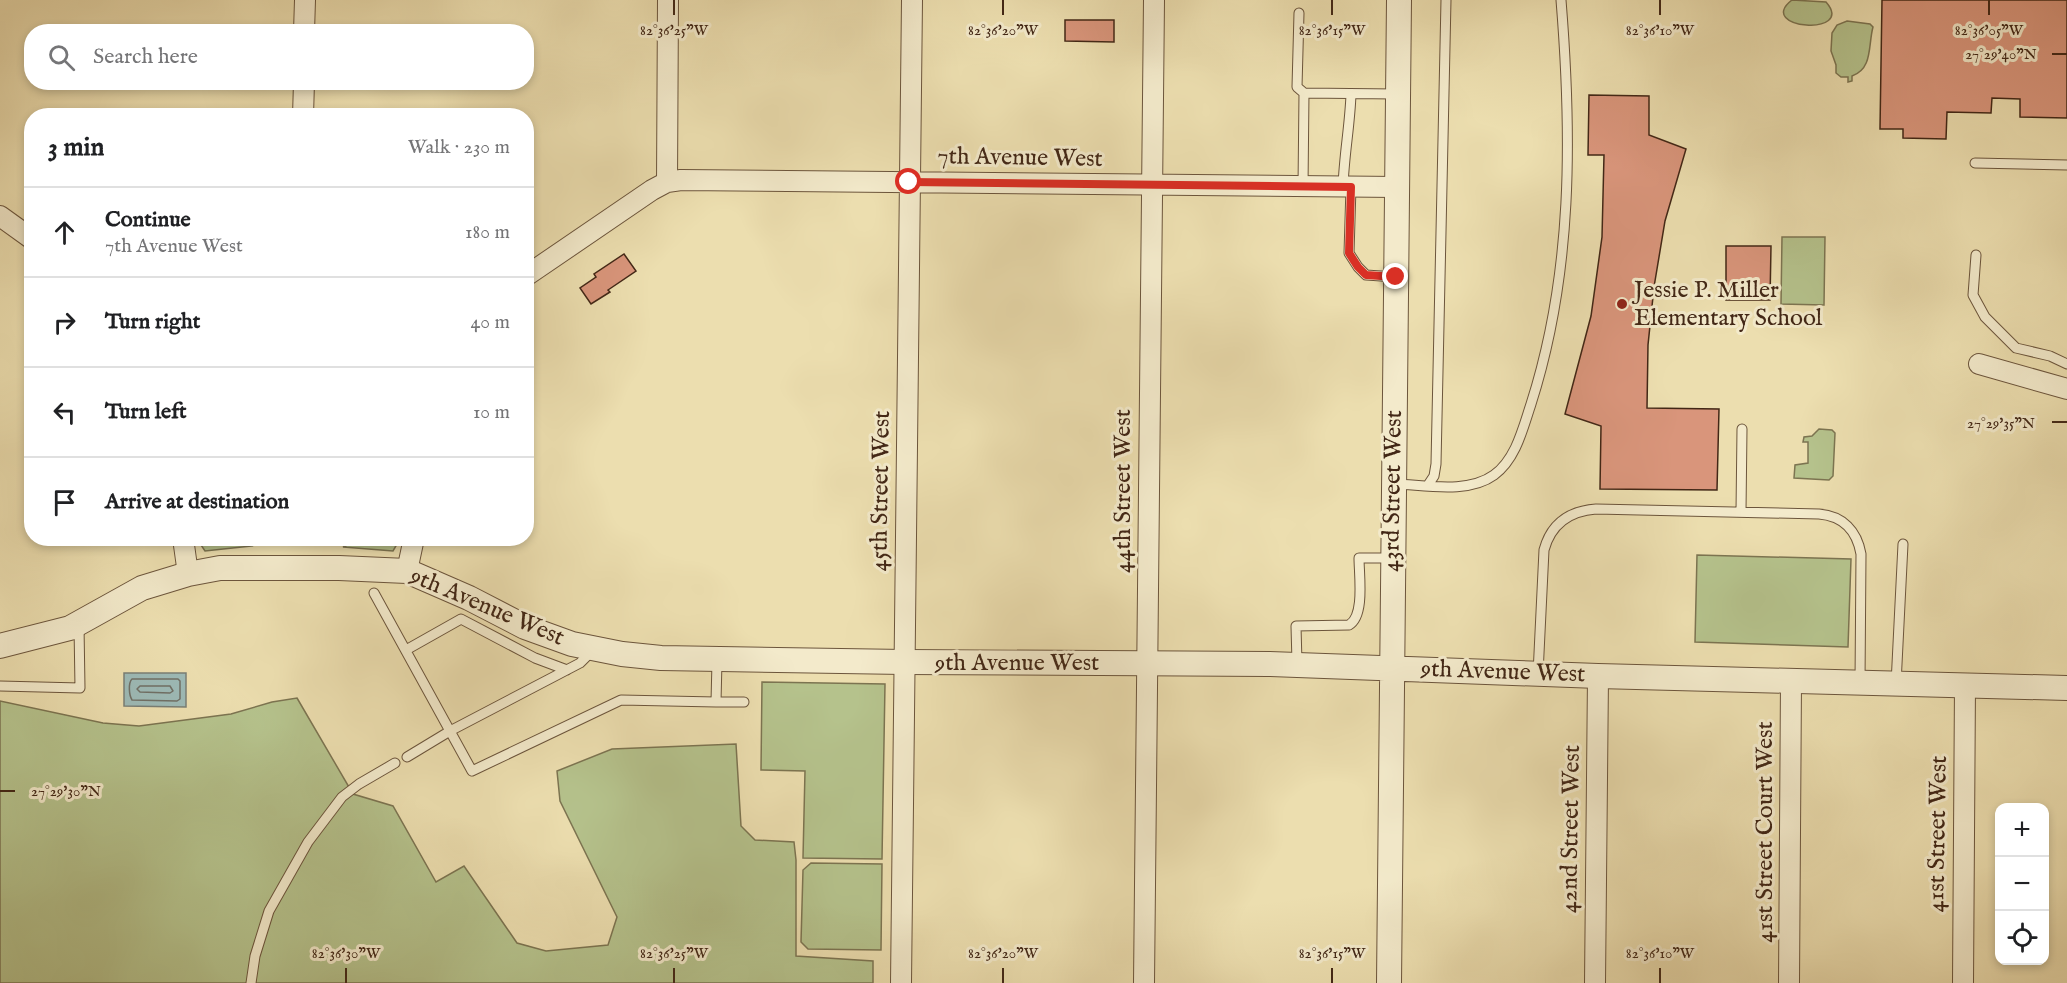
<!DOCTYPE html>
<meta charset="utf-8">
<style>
:root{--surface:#fff;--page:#f6f6f6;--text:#202124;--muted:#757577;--line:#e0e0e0}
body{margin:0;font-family:"IM FELL English",serif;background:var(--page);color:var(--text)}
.controls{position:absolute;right:18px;bottom:18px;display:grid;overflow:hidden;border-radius:12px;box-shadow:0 3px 9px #0003}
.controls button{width:54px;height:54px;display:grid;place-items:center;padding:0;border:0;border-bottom:2px solid var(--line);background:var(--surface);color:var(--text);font:30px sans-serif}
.stop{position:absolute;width:18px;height:18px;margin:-14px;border:4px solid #d93025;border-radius:50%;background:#fff}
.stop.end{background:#d93025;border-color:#fff;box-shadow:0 2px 6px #0008}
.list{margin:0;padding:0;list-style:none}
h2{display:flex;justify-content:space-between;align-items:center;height:78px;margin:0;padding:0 24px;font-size:26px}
h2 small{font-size:20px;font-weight:400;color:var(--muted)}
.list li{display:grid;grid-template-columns:39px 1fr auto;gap:18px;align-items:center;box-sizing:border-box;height:90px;padding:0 24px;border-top:2px solid var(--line)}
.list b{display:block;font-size:22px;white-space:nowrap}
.list p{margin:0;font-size:20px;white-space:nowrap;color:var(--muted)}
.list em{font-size:20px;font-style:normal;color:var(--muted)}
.icon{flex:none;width:33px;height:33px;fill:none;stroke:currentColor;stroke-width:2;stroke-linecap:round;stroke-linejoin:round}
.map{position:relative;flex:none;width:2067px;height:983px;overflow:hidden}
.search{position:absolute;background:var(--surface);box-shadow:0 3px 9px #0003;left:24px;top:24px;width:510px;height:66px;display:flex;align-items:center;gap:15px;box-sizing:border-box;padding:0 21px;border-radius:24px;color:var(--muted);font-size:22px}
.panel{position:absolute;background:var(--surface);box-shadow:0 3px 9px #0003;left:24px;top:108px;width:510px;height:438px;border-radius:24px}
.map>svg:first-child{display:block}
</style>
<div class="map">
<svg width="2067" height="983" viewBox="0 0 2067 983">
<rect width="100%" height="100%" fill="#ecdeaf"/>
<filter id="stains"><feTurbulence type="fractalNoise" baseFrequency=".00333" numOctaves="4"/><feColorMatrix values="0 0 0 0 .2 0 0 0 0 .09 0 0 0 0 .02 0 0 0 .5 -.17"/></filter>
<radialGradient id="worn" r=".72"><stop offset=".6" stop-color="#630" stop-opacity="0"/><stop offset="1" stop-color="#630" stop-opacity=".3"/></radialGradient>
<path fill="#b5c28c" stroke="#7c7451" stroke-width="1.5" d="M1792,0L1826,2C1857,37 1754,29 1792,0Z
M1847,21L1870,24L1873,27C1868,45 1873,69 1852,76V81L1848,82V77H1841L1836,73V65L1831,51L1832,33L1837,25Z
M1782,237H1825L1824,305L1781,304Z
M1819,429L1832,430L1835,433L1833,476L1829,480L1794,478L1795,465L1808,463V442H1803L1804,437L1812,436Z
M197,539H236L251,546L205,551Z
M362,539V538L400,539L393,551L343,547Z
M1697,555L1851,559L1848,647L1695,642Z
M762,682L885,684L882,859L803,858L805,771L761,770Z
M297,698L353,794L393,806L436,882L464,866L517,943L546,951L608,945L617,917L560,801L557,771L612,749L736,744L741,826L755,840L794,842L796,860V956L873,961V983H0V701L103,723L139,726L231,714L272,702Z
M811,863L882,864L881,950L808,949L801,942L803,870Z"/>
<path fill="#9dbab6" stroke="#797f76" stroke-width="1.5" d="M124,673H186V707L124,706Z"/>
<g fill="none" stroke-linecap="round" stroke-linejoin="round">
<path stroke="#707066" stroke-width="1.5" d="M132,679H178L180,681V699L177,701L132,700C129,695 128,683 132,679Z
M140,686H170L173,691L170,693L140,692L137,689Z"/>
</g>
<path fill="#d9957b" stroke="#422716" stroke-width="1.5" d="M1882,0H2067V118L2020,117V99L1992,98L1991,113L1947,112L1946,139L1903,138V129H1880Z
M1065,20H1114V42L1065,41Z
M1589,95L1649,96V135L1686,149L1665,221L1654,287L1648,345L1647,408L1719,409L1717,490L1600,489L1601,426L1565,414L1591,316L1602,237L1604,155H1588Z
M1726,246H1771L1770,300H1726Z
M624,254L636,271L608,290L610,292L591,304L580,288L596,277L594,274Z"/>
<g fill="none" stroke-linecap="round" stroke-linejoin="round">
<defs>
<path id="service" d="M1299,13L1297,87L1304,93
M1975,163L2067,165
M1303,187L1304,93L1396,94
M1343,187C1344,155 1350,125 1351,94
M1351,187L1349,253L1358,267L1366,275L1396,277
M1976,255L1973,295L1985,317L2016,348L2050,356L2067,364
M1396,484C1425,485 1468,494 1494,475C1516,459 1523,428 1531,404C1573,273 1572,136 1561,0
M1428,485L1434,476L1436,464L1446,0
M1741,512L1742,429
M374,593L472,771L621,700L716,702L717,661
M406,650L461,619L535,658L567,670
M1297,663L1296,626L1349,625C1365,616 1359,575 1359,558H1392
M1538,674L1544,550C1551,524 1569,511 1596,509L1819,514C1843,516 1857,531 1861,554L1860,683
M1896,684L1903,544
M0,686L80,688L79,626
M716,702H744
M407,757L450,731L580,663L592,651
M251,983L255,956L269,911L308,842L342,797L359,784L395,763"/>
<path id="minor" d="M304,32L305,0
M303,116L304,82
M667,182L668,0
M0,216L32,239
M526,276L652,190L667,182L681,180L1397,187
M1979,364L2067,389
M183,538L188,574
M407,571L414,538
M901,983L912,0
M1144,983L1154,0
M1595,983L1598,676
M1789,983L1791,681
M1963,983L1965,685"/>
<path id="tertiary" d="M0,646L70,628L142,588L188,574L220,568H339L407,571L469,598L525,627L572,644L622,654L661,658L904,662L1269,664L1598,676L2067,688
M1389,983L1399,0"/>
</defs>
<use href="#service" stroke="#6c553c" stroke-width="11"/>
<use href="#minor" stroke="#6c553c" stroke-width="22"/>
<use href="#tertiary" stroke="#6c553c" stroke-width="26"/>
<use href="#service" stroke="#f3eacb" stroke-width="9"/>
<use href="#minor" stroke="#f3eacb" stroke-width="20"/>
<use href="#tertiary" stroke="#f3eacb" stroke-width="24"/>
</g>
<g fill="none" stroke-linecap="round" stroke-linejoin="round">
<path stroke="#d93025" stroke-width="8" d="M909,182L1351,187L1349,253L1358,267L1366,275L1396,277"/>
</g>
<path fill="none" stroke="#422716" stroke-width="2" d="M674,0V15M1003,0V15M1332,0V15M1660,0V15M1989,0V15M2052,54H2067M2052,422H2067M0,791H15M346,968V983M674,968V983M1003,968V983M1332,968V983M1660,968V983"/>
<circle fill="#8f2418" stroke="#f3eacb" stroke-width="2" cx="1622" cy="304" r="6"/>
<g text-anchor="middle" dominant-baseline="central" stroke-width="6" stroke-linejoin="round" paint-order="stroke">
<g font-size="24" fill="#422716" stroke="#f3eacb">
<text transform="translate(1020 158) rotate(1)">7th Avenue West</text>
<text transform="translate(881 491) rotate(-89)">45th Street West</text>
<text transform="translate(1123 491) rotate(-90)">44th Street West</text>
<text transform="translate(1393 491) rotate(-89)">43rd Street West</text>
<text transform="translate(487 607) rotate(23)">9th Avenue West</text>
<text x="1017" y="663">9th Avenue West</text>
<text transform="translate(1503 672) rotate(2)">9th Avenue West</text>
<text transform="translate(1571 829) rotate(-89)">42nd Street West</text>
<text transform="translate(1765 832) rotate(-90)">41st Street Court West</text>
<text transform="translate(1938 834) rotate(-89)">41st Street West</text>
</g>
<g font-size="24" fill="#422716" stroke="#f3eacb" text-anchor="start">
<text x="1634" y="290">Jessie P. Miller<tspan x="1634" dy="28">Elementary School</tspan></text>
</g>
</g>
<g font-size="15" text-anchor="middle" fill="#422716" stroke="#f3eacb" stroke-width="6" stroke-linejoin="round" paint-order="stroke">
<text x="674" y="35">82°36'25"W</text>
<text x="1003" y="35">82°36'20"W</text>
<text x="1332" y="35">82°36'15"W</text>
<text x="1660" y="35">82°36'10"W</text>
<text x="1989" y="35">82°36'05"W</text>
<text x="2001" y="59">27°29'40"N</text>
<text x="2001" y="428">27°29'35"N</text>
<text x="66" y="796">27°29'30"N</text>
<text x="346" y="958">82°36'30"W</text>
<text x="674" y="958">82°36'25"W</text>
<text x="1003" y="958">82°36'20"W</text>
<text x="1332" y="958">82°36'15"W</text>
<text x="1660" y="958">82°36'10"W</text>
</g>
<rect width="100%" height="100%" filter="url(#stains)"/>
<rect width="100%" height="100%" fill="url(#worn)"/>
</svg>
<div class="controls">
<button>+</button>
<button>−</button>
<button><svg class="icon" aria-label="locate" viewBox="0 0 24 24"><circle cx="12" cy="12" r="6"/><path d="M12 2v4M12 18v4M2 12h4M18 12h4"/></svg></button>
</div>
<div class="stop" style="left:909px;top:182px"></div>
<div class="stop end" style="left:1396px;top:277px"></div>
<div class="search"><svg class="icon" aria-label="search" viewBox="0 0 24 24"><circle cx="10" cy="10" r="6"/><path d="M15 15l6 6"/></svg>Search here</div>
<section class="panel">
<h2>3 min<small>Walk · 230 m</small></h2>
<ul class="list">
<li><svg class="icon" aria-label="ahead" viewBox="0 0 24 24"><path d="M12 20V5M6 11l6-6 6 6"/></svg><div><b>Continue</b><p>7th Avenue West</p></div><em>180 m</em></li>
<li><svg class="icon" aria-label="right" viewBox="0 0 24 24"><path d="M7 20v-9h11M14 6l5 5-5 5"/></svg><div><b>Turn right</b></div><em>40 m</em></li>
<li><svg class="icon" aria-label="left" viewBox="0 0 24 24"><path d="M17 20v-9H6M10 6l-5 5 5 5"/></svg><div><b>Turn left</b></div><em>10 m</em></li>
<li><svg class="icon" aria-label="arrive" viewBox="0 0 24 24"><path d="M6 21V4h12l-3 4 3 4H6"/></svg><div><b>Arrive at destination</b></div></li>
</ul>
</section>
</div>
